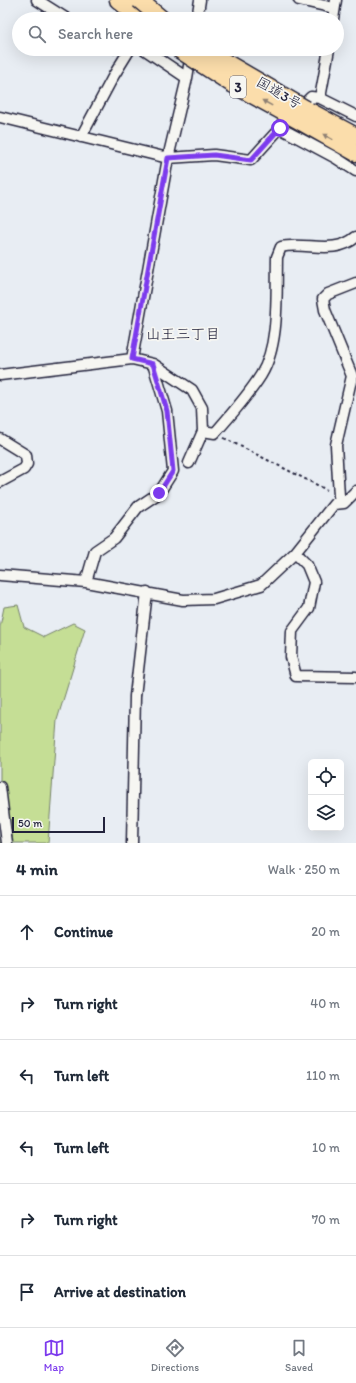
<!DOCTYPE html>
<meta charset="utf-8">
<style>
:root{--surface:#fff;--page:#f6f6f7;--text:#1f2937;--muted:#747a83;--line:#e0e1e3;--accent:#7c3aed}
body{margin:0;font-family:Itim,"Klee One",sans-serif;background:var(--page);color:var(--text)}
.controls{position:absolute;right:12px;bottom:12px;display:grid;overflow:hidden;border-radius:6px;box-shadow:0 4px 16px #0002}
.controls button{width:36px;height:36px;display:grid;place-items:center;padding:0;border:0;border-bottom:1px solid var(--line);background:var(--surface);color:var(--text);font:20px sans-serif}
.scale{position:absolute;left:12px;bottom:10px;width:93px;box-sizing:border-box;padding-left:4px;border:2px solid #22223b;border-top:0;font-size:11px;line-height:14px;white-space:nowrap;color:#22223b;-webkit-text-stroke:3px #f6f6f2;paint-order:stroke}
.stop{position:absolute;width:12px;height:12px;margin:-9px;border:3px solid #7c3aed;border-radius:50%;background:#fff}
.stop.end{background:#7c3aed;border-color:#fff;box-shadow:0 1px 4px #0008}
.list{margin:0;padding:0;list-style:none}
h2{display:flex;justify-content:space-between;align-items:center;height:52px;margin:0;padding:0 16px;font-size:17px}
h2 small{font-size:13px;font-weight:400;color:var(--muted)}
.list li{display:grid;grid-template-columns:26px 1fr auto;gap:12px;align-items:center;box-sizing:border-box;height:72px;padding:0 16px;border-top:1px solid var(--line)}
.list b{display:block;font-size:15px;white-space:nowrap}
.list em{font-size:13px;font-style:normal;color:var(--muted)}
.icon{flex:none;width:22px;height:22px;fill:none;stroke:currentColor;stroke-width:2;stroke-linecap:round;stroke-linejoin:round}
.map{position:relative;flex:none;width:356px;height:843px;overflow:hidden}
.search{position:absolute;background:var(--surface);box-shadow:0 4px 16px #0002;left:12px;right:12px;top:12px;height:44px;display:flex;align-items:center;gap:10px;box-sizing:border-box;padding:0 14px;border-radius:22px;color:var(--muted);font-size:15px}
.sheet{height:484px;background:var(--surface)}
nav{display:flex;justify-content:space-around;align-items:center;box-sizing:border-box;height:56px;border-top:1px solid var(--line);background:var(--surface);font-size:11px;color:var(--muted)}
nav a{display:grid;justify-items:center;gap:2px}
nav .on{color:var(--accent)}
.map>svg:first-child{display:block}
</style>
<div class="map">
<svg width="356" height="843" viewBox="0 0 356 843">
<rect width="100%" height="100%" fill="#e8edf3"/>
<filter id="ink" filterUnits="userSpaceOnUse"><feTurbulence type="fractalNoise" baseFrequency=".025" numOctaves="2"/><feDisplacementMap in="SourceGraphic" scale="8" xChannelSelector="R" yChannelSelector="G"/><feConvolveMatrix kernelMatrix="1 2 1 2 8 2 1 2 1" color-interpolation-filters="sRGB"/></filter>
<g filter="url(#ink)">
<path fill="#c5de95" stroke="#748068" d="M18,605L24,627L44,637L73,623L85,629L57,720L48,843H0V627L4,607Z"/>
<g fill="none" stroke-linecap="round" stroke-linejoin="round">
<defs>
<path id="minor" d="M37,0L67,19
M299,0L334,8
M197,19L200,0
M333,19L336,0
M144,49L187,78
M329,49L320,98L356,116
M299,109L311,97L320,98
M0,117L168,158L214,155L251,160L280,128
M285,123L280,128L336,158L356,171
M81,137L114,75L130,49
M132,359L168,158L187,78L191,53
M0,375L132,359L153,364L192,390L202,408L203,431L215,433C231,415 248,396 261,375C280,344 276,293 277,257L281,247C305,241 334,256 356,237
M0,439L26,455L27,464L24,469L0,482
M189,463L203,431
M344,503L339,496L336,445L352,376L325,310L323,299L328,294L356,283
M295,553L307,565L314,582L309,608L292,631L291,657L296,676L356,677
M0,575L86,582L183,600L214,599L261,585L295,553L334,504L344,503L356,491
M86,582L95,551L114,538L138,507L159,493L173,471L167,411L153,364
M0,787L7,843
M132,843L135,696L147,592"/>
<path id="trunk" d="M118,0L141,19
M306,109L356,136
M301,122L356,153"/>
</defs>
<use href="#minor" stroke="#22223b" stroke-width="13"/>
<use href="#trunk" stroke="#22223b" stroke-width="19"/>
<path stroke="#22223b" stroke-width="2" stroke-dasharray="3 3" stroke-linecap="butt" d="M108,49L115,54
M224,438L327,490"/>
<use href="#minor" stroke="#f6f6f2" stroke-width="10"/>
<use href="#trunk" stroke="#fbddab" stroke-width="16"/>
<defs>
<path id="trunk-bridge" d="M139,0L162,19
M178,49L232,84L301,122
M203,49L306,109"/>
</defs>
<use href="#trunk-bridge" stroke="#22223b" stroke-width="19" stroke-linecap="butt"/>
<use href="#trunk-bridge" stroke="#fbddab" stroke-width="16"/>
</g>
<defs><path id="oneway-solid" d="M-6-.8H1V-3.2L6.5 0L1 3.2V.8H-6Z"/></defs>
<g fill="#8e8073">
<use href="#oneway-solid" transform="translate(267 103) rotate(-151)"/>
<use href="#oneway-solid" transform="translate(328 137) rotate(-151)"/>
</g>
</g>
<g fill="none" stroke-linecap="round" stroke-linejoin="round" filter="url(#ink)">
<path stroke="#7c3aed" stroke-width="5" d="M159,493L173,471L167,411L153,364L132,359L168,158L214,155L251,160L280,128"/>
</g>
<g text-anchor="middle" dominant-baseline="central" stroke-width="3.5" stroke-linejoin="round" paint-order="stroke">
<rect fill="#f6f6f2" stroke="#626272" stroke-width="1" x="230" y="76" width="16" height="22" rx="3"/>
<g font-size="13" font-weight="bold" fill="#22223b">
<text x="238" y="87">3</text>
</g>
<g font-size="14" fill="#22223b" stroke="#f6f6f2">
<text transform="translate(279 93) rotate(30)">国道3号</text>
</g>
<g font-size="15" fill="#22223b" stroke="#f6f6f2">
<text x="183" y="334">山王三丁目</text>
</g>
</g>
</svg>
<div class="controls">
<button><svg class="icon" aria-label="locate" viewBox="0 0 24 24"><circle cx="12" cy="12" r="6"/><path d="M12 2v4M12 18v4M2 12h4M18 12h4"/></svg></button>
<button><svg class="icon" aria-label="layers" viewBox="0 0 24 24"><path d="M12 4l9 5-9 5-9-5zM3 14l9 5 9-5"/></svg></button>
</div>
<div class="scale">50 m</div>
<div class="stop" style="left:280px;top:128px"></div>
<div class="stop end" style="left:159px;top:493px"></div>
<div class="search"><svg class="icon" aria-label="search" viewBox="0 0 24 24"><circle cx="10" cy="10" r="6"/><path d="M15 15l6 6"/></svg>Search here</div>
</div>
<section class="sheet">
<h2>4 min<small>Walk · 250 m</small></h2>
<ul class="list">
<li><svg class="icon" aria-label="ahead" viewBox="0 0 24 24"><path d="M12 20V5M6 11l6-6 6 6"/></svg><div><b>Continue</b></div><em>20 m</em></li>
<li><svg class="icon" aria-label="right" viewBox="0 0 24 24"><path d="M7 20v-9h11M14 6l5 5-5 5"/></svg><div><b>Turn right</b></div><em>40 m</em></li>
<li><svg class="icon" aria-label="left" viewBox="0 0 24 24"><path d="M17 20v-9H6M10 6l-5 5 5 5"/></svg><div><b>Turn left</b></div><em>110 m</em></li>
<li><svg class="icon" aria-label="left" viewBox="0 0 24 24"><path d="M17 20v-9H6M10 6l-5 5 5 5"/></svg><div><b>Turn left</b></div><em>10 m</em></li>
<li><svg class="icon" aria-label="right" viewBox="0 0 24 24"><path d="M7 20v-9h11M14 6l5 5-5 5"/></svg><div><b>Turn right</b></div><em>70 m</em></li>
<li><svg class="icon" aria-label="arrive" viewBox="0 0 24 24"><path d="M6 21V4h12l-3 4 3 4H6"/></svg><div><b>Arrive at destination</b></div></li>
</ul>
</section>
<nav>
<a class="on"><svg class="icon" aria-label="map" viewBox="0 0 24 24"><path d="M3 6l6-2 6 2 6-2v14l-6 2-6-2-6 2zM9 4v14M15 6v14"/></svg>Map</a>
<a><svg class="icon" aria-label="directions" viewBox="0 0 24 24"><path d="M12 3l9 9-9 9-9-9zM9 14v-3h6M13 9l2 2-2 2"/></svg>Directions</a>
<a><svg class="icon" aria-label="saved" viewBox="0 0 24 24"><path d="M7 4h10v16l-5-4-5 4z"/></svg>Saved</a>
</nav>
